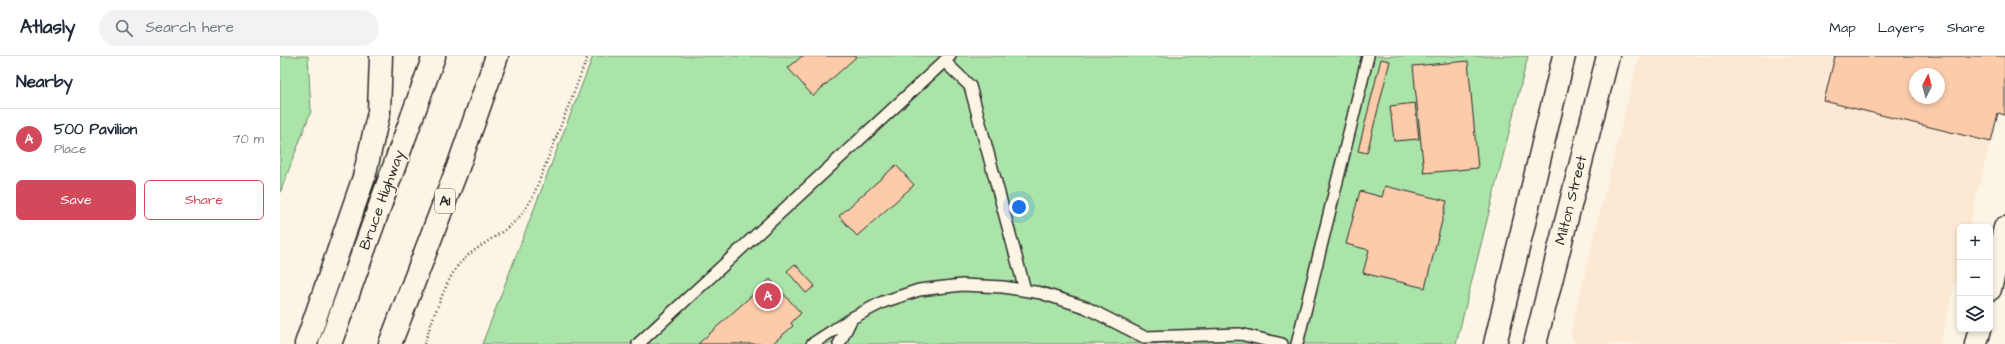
<!DOCTYPE html>
<meta charset="utf-8">
<style>
:root{--surface:#fff;--page:#f2f2f3;--text:#1f2937;--muted:#747a83;--line:#e0e1e3;--accent:#d1495b}
body{margin:0;font-family:"Architects Daughter",sans-serif;background:var(--page);color:var(--text)}
.controls{position:absolute;right:12px;bottom:12px;display:grid;overflow:hidden;border-radius:6px;box-shadow:0 2px 6px #0003}
.controls button{width:36px;height:36px;display:grid;place-items:center;padding:0;border:0;border-bottom:1px solid var(--line);background:var(--surface);color:var(--text);font:20px sans-serif}
.compass{position:absolute;left:1629px;top:12px;width:36px;height:36px;border-radius:50%;background:var(--surface);box-shadow:0 2px 6px #0003;rotate:6deg}
.you{position:absolute;left:739px;top:151px;width:14px;height:14px;margin:-10px;border:3px solid #fff;border-radius:50%;background:#1a73e8;box-shadow:0 0 0 6px #1a73e833}
.badge{display:grid;place-items:center;width:26px;height:26px;border-radius:50%;background:var(--accent);color:#fff;font-size:13px;font-weight:700}
.pin{position:absolute;translate:-50% -50%;border:2px solid #fff;box-shadow:0 1px 4px #0006}
.list{margin:0;padding:0;list-style:none}
h2{display:flex;justify-content:space-between;align-items:center;height:52px;margin:0;padding:0 16px;font-size:17px}
h2 small{font-size:13px;font-weight:400;color:var(--muted)}
.list li{display:grid;grid-template-columns:26px 1fr auto;gap:12px;align-items:center;box-sizing:border-box;height:60px;padding:0 16px;border-top:1px solid var(--line)}
.list b{display:block;font-size:15px;white-space:nowrap}
.list p{margin:0;font-size:13px;white-space:nowrap;color:var(--muted)}
.list em{font-size:13px;font-style:normal;color:var(--muted)}
.actions{display:flex;gap:8px;padding:12px 16px}
.actions a{flex:1;padding:9px 0;border:1px solid var(--accent);border-radius:6px;text-align:center;font-size:14px;color:var(--accent)}
.actions .main{background:var(--accent);color:#fff}
.icon{flex:none;width:22px;height:22px;fill:none;stroke:currentColor;stroke-width:2;stroke-linecap:round;stroke-linejoin:round}
.map{position:relative;flex:none;width:1725px;height:288px;overflow:hidden}
header{display:flex;align-items:center;gap:24px;box-sizing:border-box;height:56px;padding:0 20px;background:var(--surface);border-bottom:1px solid var(--line)}
header strong{font-size:19px}
nav{display:flex;gap:22px;margin-inline-start:auto;font-size:14px}
.search{width:280px;height:36px;background:var(--page);display:flex;align-items:center;gap:10px;box-sizing:border-box;padding:0 14px;border-radius:22px;color:var(--muted);font-size:15px}
main{display:flex}
aside{flex:1;background:var(--surface)}
.map>svg:first-child{display:block}
</style>
<header>
<strong>Atlasly</strong>
<div class="search"><svg class="icon" aria-label="search" viewBox="0 0 24 24"><circle cx="10" cy="10" r="6"/><path d="M15 15l6 6"/></svg>Search here</div>
<nav><a>Map</a><a>Layers</a><a>Share</a></nav>
</header>
<main>
<aside>
<h2>Nearby<small></small></h2>
<ul class="list">
<li><span class="badge">A</span><div><b>500 Pavilion</b><p>Place</p></div><em>70 m</em></li>
</ul>
<div class="actions"><a class="main">Save</a><a>Share</a></div>
</aside>
<div class="map">
<svg width="1725" height="288" viewBox="0 0 1725 288">
<rect width="100%" height="100%" fill="#fcf5e5"/>
<filter id="ink" filterUnits="userSpaceOnUse"><feTurbulence type="fractalNoise" baseFrequency=".025" numOctaves="2"/><feDisplacementMap in="SourceGraphic" scale="8" xChannelSelector="R" yChannelSelector="G"/><feConvolveMatrix kernelMatrix="1 2 1 2 8 2 1 2 1" color-interpolation-filters="sRGB"/></filter>
<g filter="url(#ink)">
<path fill="#fce8d3" fill-rule="evenodd" d="M1359,0H1725V24L1689,171H1680V206L1660,288H1302L1295,286L1290,278ZM1635,18H1659V42H1635Z"/>
<path fill="#abe4a9" stroke="#6b886a" d="M0,0H28L31,55L0,137Z
M313,0H1248L1176,288H202Z"/>
<path fill="#fbcbaa" stroke="#2b2b2b" fill-rule="evenodd" d="M522,0H577L533,40L508,12Z
M1555,0H1725V59L1718,57L1711,86L1544,45ZM1635,18H1659V42H1635Z
M1101,3L1110,5L1087,97L1078,95Z
M1188,5L1198,112L1144,117L1133,10Z
M1135,47L1139,83L1114,85L1110,50Z
M616,109L634,129L577,180L559,160Z
M1105,130L1167,145L1145,232L1083,217L1089,194L1066,188L1080,135L1102,141Z
M515,208L535,230L526,237L507,215Z
M490,223L521,257L511,267L513,270L492,288H418Z"/>
<g fill="none" stroke-linecap="round" stroke-linejoin="round">
<defs>
<path id="lane" d="M664,5L690,30L745,234
M358,288L670,0
M532,288L572,262L603,246L639,234L682,229L723,231L761,237L805,251L864,281L960,278L1002,288
M559,288L572,262
M1017,288L1088,0"/>
<path id="secondary" d="M1710,233L1725,172
M1215,288L1284,0
M1255,288L1328,0
M1696,288L1700,273"/>
<path id="highway" d="M26,288L84,121L99,56L101,0
M50,288L154,0
M110,288L178,111L217,0"/>
</defs>
<use href="#lane" stroke="#2b2b2b" stroke-width="14"/>
<use href="#secondary" stroke="#2b2b2b" stroke-width="25"/>
<use href="#highway" stroke="#2b2b2b" stroke-width="25"/>
<path stroke="#2b2b2b" stroke-width="2.5" stroke-dasharray="1 3" stroke-linecap="butt" d="M144,288C151,268 167,221 180,207C195,191 216,182 232,168C242,160 248,149 254,138L308,0"/>
<use href="#lane" stroke="#fcf5e5" stroke-width="11"/>
<use href="#secondary" stroke="#fcf5e5" stroke-width="22"/>
<use href="#highway" stroke="#fcf5e5" stroke-width="22"/>
</g>
</g>
<g text-anchor="middle" dominant-baseline="central" stroke-width="3.5" stroke-linejoin="round" paint-order="stroke">
<rect fill="#fcf5e5" stroke="#6a6863" stroke-width="1" x="155" y="133" width="20" height="24" rx="3"/>
<g font-size="14" font-weight="bold" fill="#2b2b2b">
<text x="165" y="145">A1</text>
</g>
<g font-size="15" fill="#2b2b2b" stroke="#fcf5e5">
<text transform="translate(102 144) rotate(-70)">Bruce Highway</text>
<text transform="translate(1291 144) rotate(-76)">Milton Street</text>
</g>
</g>
</svg>
<div class="controls">
<button>+</button>
<button>−</button>
<button><svg class="icon" aria-label="layers" viewBox="0 0 24 24"><path d="M12 4l9 5-9 5-9-5zM3 14l9 5 9-5"/></svg></button>
</div>
<svg class="compass" viewBox="-18 -18 36 36"><path d="M0-13l5 13h-10z" fill="#e53935"/><path d="M0 13l5-13h-10z" fill="#747a83"/></svg>
<div class="you"></div>
<div class="pin badge" style="left:488px;top:240px">A</div>
</div>
</main>
